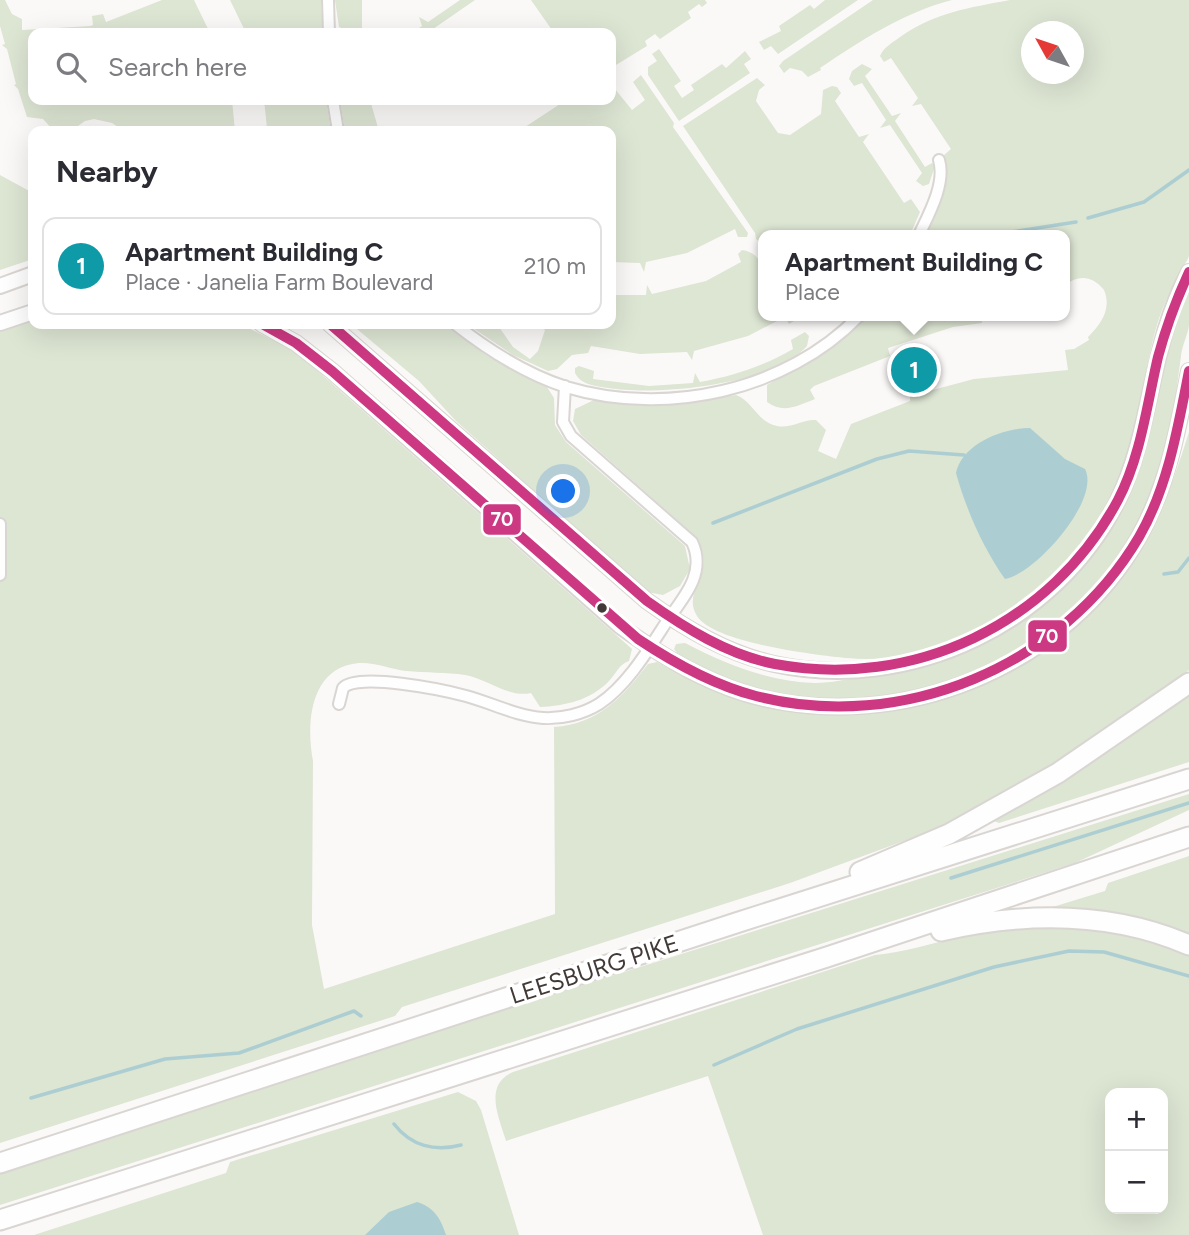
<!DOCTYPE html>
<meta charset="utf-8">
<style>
:root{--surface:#fff;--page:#f2f2f3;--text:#2b2b33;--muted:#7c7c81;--line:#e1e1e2;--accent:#827d7a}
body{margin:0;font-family:Figtree,sans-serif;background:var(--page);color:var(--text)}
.controls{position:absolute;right:21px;bottom:21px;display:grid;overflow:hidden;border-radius:14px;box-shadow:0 7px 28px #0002}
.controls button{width:63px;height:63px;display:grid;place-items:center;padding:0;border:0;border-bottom:2px solid var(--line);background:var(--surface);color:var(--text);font:35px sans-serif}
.compass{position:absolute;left:1021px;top:21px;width:63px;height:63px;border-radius:50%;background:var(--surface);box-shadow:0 7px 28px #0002;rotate:310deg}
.you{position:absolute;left:564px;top:492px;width:24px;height:24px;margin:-18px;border:5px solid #fff;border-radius:50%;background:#1a73e8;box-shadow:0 0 0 10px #1a73e833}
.badge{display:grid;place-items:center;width:46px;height:46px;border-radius:50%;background:var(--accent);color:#fff;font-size:23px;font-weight:700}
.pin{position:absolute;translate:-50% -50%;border:4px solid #fff;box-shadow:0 2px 7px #0006}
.popup{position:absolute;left:758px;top:230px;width:312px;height:91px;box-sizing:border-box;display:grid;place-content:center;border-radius:14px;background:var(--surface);filter:drop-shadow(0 2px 5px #0005);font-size:23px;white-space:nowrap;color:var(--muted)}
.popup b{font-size:26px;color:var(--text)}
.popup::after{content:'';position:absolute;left:50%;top:100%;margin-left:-14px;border:14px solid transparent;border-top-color:var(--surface)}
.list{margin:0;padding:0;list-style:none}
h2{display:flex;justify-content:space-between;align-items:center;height:91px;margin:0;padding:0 28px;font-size:30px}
h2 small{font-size:23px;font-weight:400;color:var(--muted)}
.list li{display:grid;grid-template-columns:46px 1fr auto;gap:21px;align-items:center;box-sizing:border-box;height:98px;margin:0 14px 14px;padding:0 14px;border:2px solid var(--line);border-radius:14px}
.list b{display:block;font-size:26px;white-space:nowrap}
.list p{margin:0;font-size:23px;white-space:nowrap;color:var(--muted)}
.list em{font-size:23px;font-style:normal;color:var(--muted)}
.icon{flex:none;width:38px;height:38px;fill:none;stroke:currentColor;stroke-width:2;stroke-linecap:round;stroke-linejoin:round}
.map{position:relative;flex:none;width:1189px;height:1235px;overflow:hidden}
.search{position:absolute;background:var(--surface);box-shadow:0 7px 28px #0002;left:28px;top:28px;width:588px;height:77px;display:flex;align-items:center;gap:18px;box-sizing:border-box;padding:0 24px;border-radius:14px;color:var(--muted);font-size:26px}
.panel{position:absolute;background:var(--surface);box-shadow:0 7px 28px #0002;left:28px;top:126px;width:588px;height:203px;border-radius:14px}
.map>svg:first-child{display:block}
</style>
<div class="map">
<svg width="1189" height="1235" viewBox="0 0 1189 1235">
<rect width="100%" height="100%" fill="#fbf9f8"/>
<path fill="#dde5d3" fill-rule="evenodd" d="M0,0H5L12,14L22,19V30L90,26L93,25L92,16L103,14L106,22L162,0H194L210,33H33V100H232L235,131H124L112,123L94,119L85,121L71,131H54L43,119L27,117L18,89L14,85L16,84L7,49L2,45L5,44L0,26Z
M230,0H321L323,33H246Z
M335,0H362V29L351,32L339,27Z
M460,0H475L433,29L435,33H411L422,26L419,17L428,22Z
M531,0H705L707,3L702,7L699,4L688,12L691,18L660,39L655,34L645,41L647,46L611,68V33H554Z
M825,0H858L778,54L771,46L764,50L759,42L781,31L779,26L810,5L814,9Z
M873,0H952C904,12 860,41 820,68L821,70L808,77L802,71L790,68L784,73L779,66L783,61Z
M1010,0H1189C1189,64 1189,127 1189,191C1189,208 1189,240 1189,256C1187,262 1181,269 1178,275C1170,291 1162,308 1157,325C1143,373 1140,426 1121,473C1079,580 966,669 847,658C816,655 714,643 697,616C680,588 721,575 694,535L581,435L573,421L575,409L594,400L660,406L736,395C753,401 757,422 777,426C791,429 803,419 816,420L826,430L818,451L836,459L851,424L910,401V396L974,379L1068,370L1065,350L1074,349L1089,340L1088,337C1101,324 1112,309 1104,290C1093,276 1079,274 1065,285L1064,235H925C935,212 954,179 944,155L951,149L921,104L912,106L918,98L891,58L884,62L880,56C884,47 892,43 900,37C936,12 968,8 1010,0ZM1032,32H1074V74H1032Z
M659,49L681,81L674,86L682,98L694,90L691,85L722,64L726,68L745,51L751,59L744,64L750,73L679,121L648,75V67L657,61L652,54Z
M862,64L872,69L865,76L892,116L901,113L895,121L925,167L932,163L935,166L929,184L923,186L916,181L922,173L890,125L880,128L886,120L862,83L854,86L849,79L852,71Z
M641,75L674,123L673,127L748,233L747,237H738L735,229L687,253L646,262L644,272L640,263L611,262V131H519L566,100H611V84L632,110L645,100L633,82Z
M757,78L765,85L759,90L756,101L778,133L790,135L821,114L823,90L832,86L837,87L841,93L835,101L859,137L869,134L863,142L904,203L911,199L920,212L910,235H764L763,245L756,239L755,233L683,126Z
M264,100H326L331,131H258L267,128Z
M340,100H370L379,131H345Z
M0,175L33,193V259L0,270Z
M742,250C772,254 764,294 764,316H795L794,321L789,324L785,317L748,336L694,351L692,360L687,352L640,354L591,346L588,353L572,355L557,369L548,371L513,355L467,324H497L513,347L530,359L538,351L545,330L536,324H611V295H646L647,285L652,294L706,281L741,262L738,254Z
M1189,288C1189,300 1189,313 1189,325C1188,335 1182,345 1181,356C1173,415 1170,458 1143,515C1075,657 898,730 748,687C724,680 701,669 680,657L674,649L676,644L685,643C725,664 770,682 815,683C831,683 847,679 863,677C975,663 1076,605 1127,500C1159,432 1156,356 1189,288Z
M869,316H990L981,317L982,323L953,327L888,348L890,356L814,386L810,390L815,399C797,406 783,414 767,402V385L824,353Z
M33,320V324H240L291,349L310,364L632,649L629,661C619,664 616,674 609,681C591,700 565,706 540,707L531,693C508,698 488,679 465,675C446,672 426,673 406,671C391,669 374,662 359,663C309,667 306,725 313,761L312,925L324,989L555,914L554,727C598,724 623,697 648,664L657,662C690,680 723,696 759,705C892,738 1040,685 1123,576C1155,532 1173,484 1189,432V670L1057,763L961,817L920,835L790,883L402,1007L395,1016L0,1143V332Z
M351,324H445L486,355L547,387L554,398L555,425L566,442L685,546L690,569L680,586L663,595L647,592L456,421L419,381Z
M805,332L809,336L807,346C772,385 658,396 608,388C596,386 581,385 575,373V368L579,366L594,371L593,379L649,386L693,383L695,373L700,382C733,376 764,366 793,349L791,340Z
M1189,691V762L999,823L994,821L993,818Z
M1189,794V810L1075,863L0,1205V1173L424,1035Z
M1189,856V935C1144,915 1095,910 1046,909L1105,891L1108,883Z
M1072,926L1101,928L1189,954V1235H763L708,1076L506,1141C499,1117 483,1085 513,1072L875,955C904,952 929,944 956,938C995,931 1033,927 1072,926ZM1110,1093H1163V1209H1110Z
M458,1092L476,1101L481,1110L519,1235H34L226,1173L230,1162Z"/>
<path fill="#acced2" d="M1030,428L1065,459L1085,469C1101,500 1035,574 1005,579C983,548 966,509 956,473C962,444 1002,428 1030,428Z
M417,1202C434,1207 441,1219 446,1235H365L389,1212Z"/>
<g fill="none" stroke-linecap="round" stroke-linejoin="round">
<path stroke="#acced2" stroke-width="3.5" d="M1088,218L1144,202L1189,170
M992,235L1076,222
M713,523L877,459L909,451L964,455
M1164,574L1178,572L1189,558
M951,878L1189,803
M714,1065L797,1029L994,967L1069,951L1104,952L1189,976
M31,1098L165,1059L239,1053L354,1011L361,1016
M394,1124C411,1146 435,1152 461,1145"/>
<defs>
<path id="street" d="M328,0L329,33
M333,100L338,131
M919,235C929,214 946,183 939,160
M455,324C488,350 526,374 566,387C666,417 786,391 859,316
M0,524V575
M339,704L343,688C357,672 444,690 466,696C492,703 516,716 543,718C562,719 583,714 599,704C628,685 650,647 669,618C686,595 706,571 692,542L571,436L563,422L565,386"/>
<path id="secondary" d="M0,286L33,274
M0,323L33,312
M262,324L296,343L332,371L620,626C667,660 717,690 776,701C915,727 1069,663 1139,537C1168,484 1178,430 1189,371
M330,324L647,601C686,629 726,653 774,664C909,694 1059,624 1119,498C1153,425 1150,343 1189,272"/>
<path id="highway" d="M860,872L949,834L1058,773L1189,683
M941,931C1024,912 1110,911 1189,945
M0,1163L739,922L1189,779
M0,1220L827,957L1189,837"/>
</defs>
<use href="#street" stroke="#d9d5d2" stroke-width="14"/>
<use href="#secondary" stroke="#d9d5d2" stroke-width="18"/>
<use href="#highway" stroke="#d9d5d2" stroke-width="23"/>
<use href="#street" stroke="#fefefe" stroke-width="10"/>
<use href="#secondary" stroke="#fefefe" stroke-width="14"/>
<use href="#highway" stroke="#fefefe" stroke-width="19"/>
<defs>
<path id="bus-1" d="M262,324L296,343L332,371L638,639C674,663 713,685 756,696C902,734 1063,666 1139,537C1168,487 1178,427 1189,371
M330,324L647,601C685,628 728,655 775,664C913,690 1052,624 1118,500C1141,456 1147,404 1158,357C1166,327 1176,300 1189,272"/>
</defs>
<use href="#bus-1" stroke="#fff" stroke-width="16"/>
<use href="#bus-1" stroke="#cd3883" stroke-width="10"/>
</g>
<circle fill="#413a36" stroke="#fff" stroke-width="2.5" cx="602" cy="608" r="6"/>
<g text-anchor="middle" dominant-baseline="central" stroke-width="7" stroke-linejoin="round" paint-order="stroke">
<g font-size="24" fill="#413a36" stroke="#fff">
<text transform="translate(594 969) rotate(-18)">LEESBURG PIKE</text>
</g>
</g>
<g stroke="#fff" stroke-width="2.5">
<rect x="482" y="503" width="40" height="33" rx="7" fill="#cd3883"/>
<rect x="1027" y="619" width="41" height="34" rx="7" fill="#cd3883"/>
</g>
<g font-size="19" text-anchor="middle" font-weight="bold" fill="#fff">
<text x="502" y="526">70</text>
<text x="1047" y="643">70</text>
</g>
</svg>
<div class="controls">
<button>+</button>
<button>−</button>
</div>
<svg class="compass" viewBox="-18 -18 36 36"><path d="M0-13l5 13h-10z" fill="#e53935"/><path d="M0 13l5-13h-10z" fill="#7c7c81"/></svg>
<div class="you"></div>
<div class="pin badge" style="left:914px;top:370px;background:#0f9aa8">1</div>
<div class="popup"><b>Apartment Building C</b>Place</div>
<div class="search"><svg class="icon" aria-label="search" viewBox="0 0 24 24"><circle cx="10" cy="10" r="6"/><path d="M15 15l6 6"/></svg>Search here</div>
<section class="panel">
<h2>Nearby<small></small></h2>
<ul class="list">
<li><span class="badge" style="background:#0f9aa8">1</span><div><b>Apartment Building C</b><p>Place · Janelia Farm Boulevard</p></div><em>210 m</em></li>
</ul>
</section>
</div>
